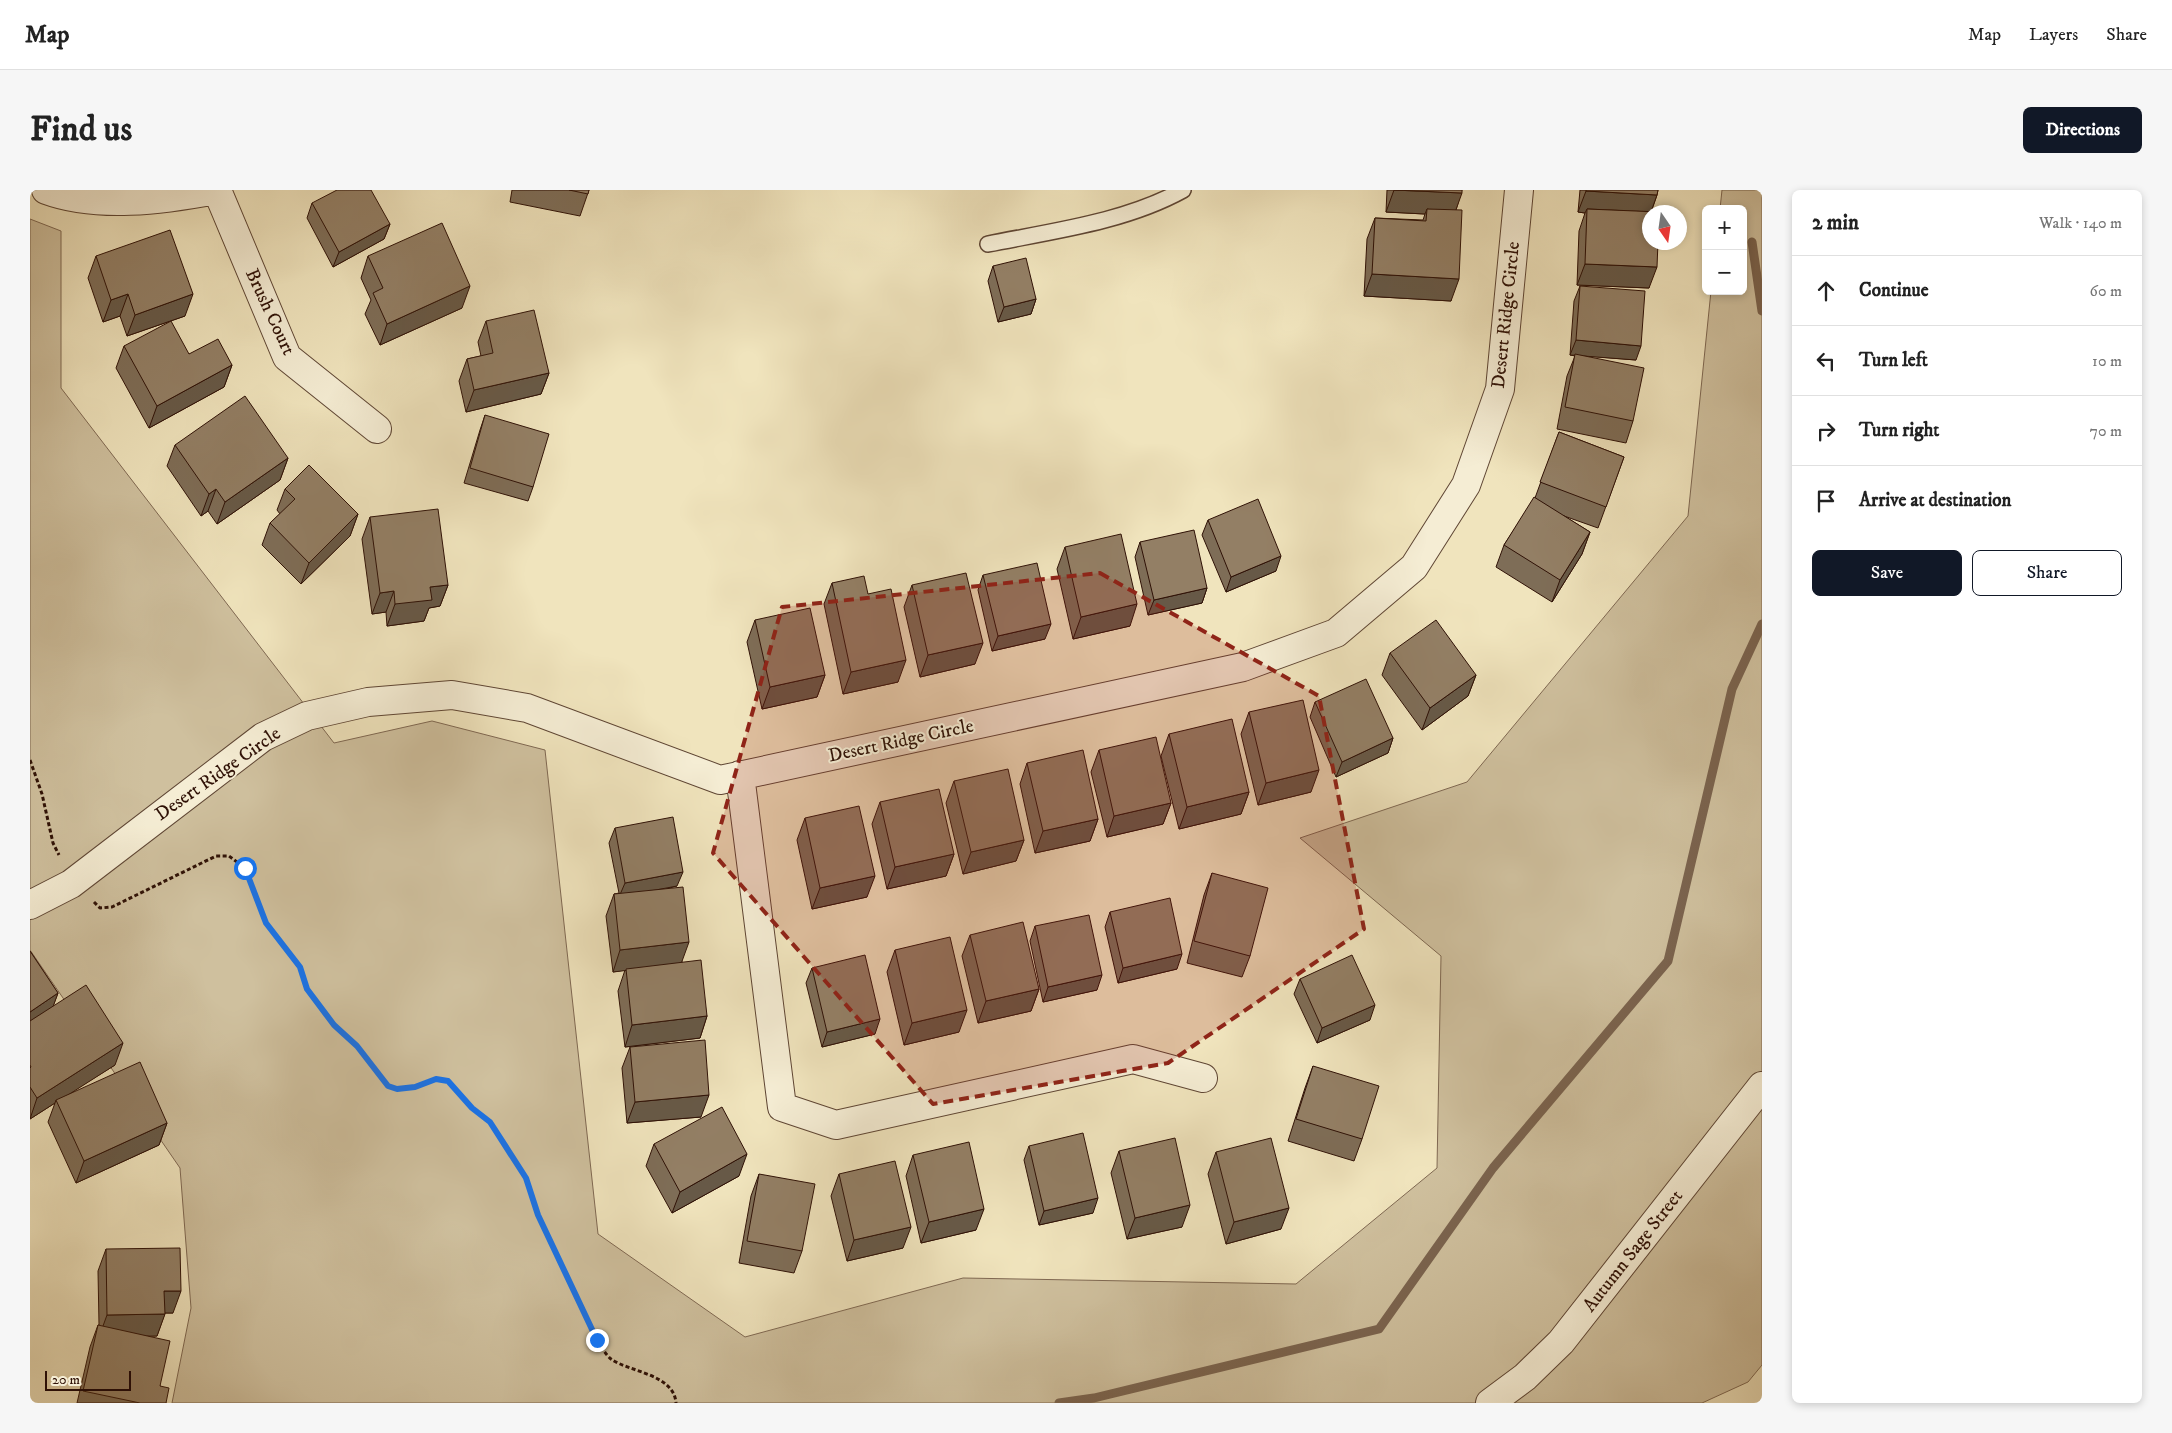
<!DOCTYPE html>
<meta charset="utf-8">
<style>
:root{--surface:#fff;--page:#f6f6f6;--text:#222;--muted:#767676;--line:#e0e0e0;--accent:#111827}
body{margin:0;font-family:"IM FELL DW Pica",serif;background:var(--page);color:var(--text)}
.controls{position:absolute;right:15px;top:15px;display:grid;overflow:hidden;border-radius:8px;box-shadow:0 2px 8px #0003}
.controls button{width:45px;height:45px;display:grid;place-items:center;padding:0;border:0;border-bottom:1px solid var(--line);background:var(--surface);color:var(--text);font:25px sans-serif}
.compass{position:absolute;left:1612px;top:15px;width:45px;height:45px;border-radius:50%;background:var(--surface);box-shadow:0 2px 8px #0003;rotate:167deg}
.scale{position:absolute;left:15px;bottom:12px;width:86px;box-sizing:border-box;padding-left:5px;border:2px solid #2f1106;border-top:0;font-size:14px;line-height:18px;white-space:nowrap;color:#2f1106;-webkit-text-stroke:4px #f5edd4;paint-order:stroke}
.stop{position:absolute;width:15px;height:15px;margin:-11px;border:4px solid #1a73e8;border-radius:50%;background:#fff}
.stop.end{background:#1a73e8;border-color:#fff;box-shadow:0 1px 5px #0008}
.list{margin:0;padding:0;list-style:none}
h2{display:flex;justify-content:space-between;align-items:center;height:65px;margin:0;padding:0 20px;font-size:21px}
h2 small{font-size:16px;font-weight:400;color:var(--muted)}
.list li{display:grid;grid-template-columns:32px 1fr auto;gap:15px;align-items:center;box-sizing:border-box;height:70px;padding:0 20px;border-top:1px solid var(--line)}
.list b{display:block;font-size:19px;white-space:nowrap}
.list em{font-size:16px;font-style:normal;color:var(--muted)}
.actions{display:flex;gap:10px;padding:15px 20px}
.actions a{flex:1;padding:11px 0;border:1px solid var(--accent);border-radius:8px;text-align:center;font-size:18px;color:var(--accent)}
.actions .main{background:var(--accent);color:#fff}
.icon{flex:none;width:28px;height:28px;fill:none;stroke:currentColor;stroke-width:2;stroke-linecap:round;stroke-linejoin:round}
.map{position:relative;flex:none;width:1732px;height:1213px;overflow:hidden;border-radius:8px}
header{display:flex;align-items:center;gap:30px;box-sizing:border-box;height:70px;padding:0 25px;background:var(--surface);border-bottom:1px solid var(--line)}
header strong{font-size:24px}
nav{display:flex;gap:28px;margin-inline-start:auto;font-size:18px}
.intro{display:flex;align-items:center;justify-content:space-between;box-sizing:border-box;height:120px;padding:0 30px}
h1{margin:0;font-size:35px}
.button{padding:12px 22px;border-radius:8px;background:var(--accent);color:#fff;font-size:18px;font-weight:700}
main{display:flex;gap:30px;padding:0 30px}
aside{flex:1;background:var(--surface);border-radius:8px;box-shadow:0 2px 8px #0003}
.map>svg:first-child{display:block}
</style>
<header>
<strong>Map</strong>
<nav><a>Map</a><a>Layers</a><a>Share</a></nav>
</header>
<div class="intro"><h1>Find us</h1><a class="button">Directions</a></div>
<main>
<div class="map">
<svg width="1732" height="1213" viewBox="0 0 1732 1213">
<rect width="100%" height="100%" fill="#f0e4bd"/>
<filter id="stains"><feTurbulence type="fractalNoise" baseFrequency=".004" numOctaves="4"/><feColorMatrix values="0 0 0 0 .2 0 0 0 0 .09 0 0 0 0 .02 0 0 0 .5 -.17"/></filter>
<radialGradient id="worn" r=".72"><stop offset=".6" stop-color="#630" stop-opacity="0"/><stop offset="1" stop-color="#630" stop-opacity=".3"/></radialGradient>
<path fill="#cfc09e" stroke="#7f6852" d="M1692,0H1732V1175L1718,1192L1672,1213H142L161,1118L150,978L0,760V29L31,41V198L304,553L402,531L515,560L568,1044L715,1147L933,1088L1266,1094L1407,978L1411,766L1270,648L1437,592L1658,326L1681,101H1713V19H1690Z"/>
<g fill="none" stroke-linecap="round" stroke-linejoin="round">
<path stroke="#7b644f" stroke-width="9" d="M1722,52L1732,121
M1029,1213L1064,1208L1349,1139L1463,978L1638,771L1702,499L1732,434"/>
<defs>
<path id="service" d="M958,54C1023,41 1095,32 1153,0"/>
<path id="minor" d="M16,0C67,19 133,10 186,0
M187,0L257,167L347,239
M710,585L752,917L806,935L1103,869L1173,888
M0,715L41,694L233,547L277,526L338,512L422,505L497,518L690,590L1213,477L1306,443L1384,377L1436,295L1470,199L1489,0"/>
<path id="tertiary" d="M1460,1213L1495,1187L1531,1152L1732,896"/>
</defs>
<use href="#service" stroke="#5f4634" stroke-width="18"/>
<use href="#minor" stroke="#5f4634" stroke-width="30"/>
<use href="#tertiary" stroke="#5f4634" stroke-width="30"/>
<path stroke="#2f1106" stroke-width="3" stroke-dasharray="4 2.5" stroke-linecap="butt" d="M0,570L12,604L23,653L29,665
M64,712L70,718L82,717L186,666H199L215,678L236,733L269,777L277,799L304,835L327,855L358,896L367,899L385,897L406,889L418,891L442,918L460,932L496,988L508,1025L567,1151C571,1156 576,1165 581,1169C599,1182 644,1184 646,1213"/>
<use href="#service" stroke="#f5edd4" stroke-width="15"/>
<use href="#minor" stroke="#f5edd4" stroke-width="28"/>
<use href="#tertiary" stroke="#f5edd4" stroke-width="28"/>
</g>
<path fill="#7e6d57" stroke="#2f1106" d="M482,0H559L550,26L480,12Z
M1357,0H1432L1426,20L1421,111L1334,106L1337,49L1345,28L1393,30L1395,24L1356,22Z
M1550,0H1628L1627,5L1621,22L1619,98L1547,95L1549,41L1555,23L1548,22Z
M282,13L360,34L354,49L303,77L277,28Z
M66,66L155,126L97,146L90,126L73,132L58,88Z
M338,66L432,118L350,155L335,124L341,110L331,88Z
M963,76L1006,109L1001,124L968,132L958,91Z
M1550,96L1606,170L1556,166L1603,231L1596,253L1527,239L1537,186L1545,166L1540,165L1544,111Z
M456,131L519,183L511,204L436,222L429,191L437,169L451,166L448,152Z
M94,156L159,164L202,175L194,197L119,238L86,178Z
M455,225L503,297L498,311L434,293L450,240Z
M1529,242L1594,267L1568,338L1534,326L1560,342L1552,364L1522,412L1466,377L1474,355L1505,308Z
M145,255L258,268L250,290L187,334L178,321L171,326L137,276Z
M255,299L328,324L320,346L271,394L232,355L240,333L250,324L247,320Z
M340,327L418,395L410,416L399,418L394,431L357,436L356,422L342,424L332,349Z
M1178,330L1246,381L1196,402L1172,345Z
M1110,352L1177,398L1172,413L1118,425L1105,367Z
M1035,357L1100,436L1043,449L1027,379Z
M953,385L1015,449L962,461L948,400Z
M802,393L838,404L868,492L813,504L794,414Z
M882,395L945,474L890,487L874,417Z
M725,430L795,485L787,507L732,519L717,452Z
M1360,463L1446,485L1438,506L1392,540L1352,485Z
M1285,512L1363,548L1358,563L1306,587L1280,527Z
M1219,522L1281,602L1228,615L1211,544Z
M1139,544L1219,602L1211,624L1149,639L1131,566Z
M1069,560L1141,613L1133,634L1077,647L1061,582Z
M997,573L1068,629L1060,651L1005,663L990,594Z
M924,591L994,650L986,671L933,684L916,613Z
M850,612L924,664L916,686L857,699L842,634Z
M775,628L837,707L782,719L767,650Z
M585,638L647,696L636,699L652,772L677,826L670,848L595,857L588,801L595,780L583,782L576,726L584,704L589,703L579,653Z
M1182,683L1220,766L1212,787L1157,773L1174,705Z
M1080,722L1147,779L1088,793L1075,737Z
M1005,736L1067,800L1013,812L1000,751Z
M940,745L1009,799L1001,821L948,833L932,766Z
M865,760L929,842L874,855L857,782Z
M0,761L28,803L23,816L85,875L40,903L137,933L129,955L46,993L18,932L25,913L0,929Z
M782,778L845,844L792,857L776,793Z
M1270,789L1340,830L1287,853L1264,804Z
M600,857L671,927L597,933L592,878Z
M1283,876L1332,949L1324,971L1258,951L1275,898Z
M624,954L709,986L642,1023L616,976Z
M999,956L1063,1023L1009,1035L994,970Z
M1089,961L1152,1037L1097,1049L1081,983Z
M1186,962L1251,1039L1196,1054L1178,984Z
M883,965L946,1040L891,1053L876,986Z
M729,984L772,1061L764,1083L709,1073L721,1006Z
M809,984L873,1058L817,1071L801,1006Z
M76,1059L143,1123H135L127,1146H117L130,1196L136,1213H47L60,1157L68,1135H69L68,1081Z"/>
<path fill="#675947" stroke="#2f1106" d="M1364,0L1432,3L1424,25L1397,19L1395,24L1356,22Z
M1556,1L1627,5L1621,22L1557,19L1555,23L1548,22Z
M360,34L354,49L303,77L309,62Z
M1555,74L1627,77L1619,98L1547,95Z
M1342,84L1429,89L1421,111L1334,106Z
M440,96L432,118L350,155L357,134Z
M98,104L90,126L73,132L81,110Z
M163,104L155,126L97,146L105,125Z
M1006,109L1001,124L968,132L974,117Z
M1546,150L1611,156L1606,170L1540,165Z
M202,175L194,197L119,238L127,216Z
M519,183L511,204L436,222L444,200Z
M258,268L250,290L187,334L195,312Z
M186,299L178,321L171,326L179,304Z
M328,324L320,346L271,394L279,373Z
M1560,342L1552,364L1522,412L1530,390Z
M1251,366L1246,381L1196,402L1201,387Z
M418,395L410,416L399,418L394,431L357,436L365,414L400,397Z
M1177,398L1172,413L1118,425L1124,410Z
M364,401L356,422L342,424L350,403Z
M1107,414L1100,436L1043,449L1051,427Z
M1021,434L1015,449L962,461L968,446Z
M953,453L945,474L890,487L898,465Z
M876,470L868,492L813,504L821,482Z
M795,485L787,507L732,519L740,497Z
M1446,485L1438,506L1392,540L1400,518Z
M1363,548L1358,563L1306,587L1312,572Z
M1289,580L1281,602L1228,615L1236,593Z
M1219,602L1211,624L1149,639L1157,617Z
M1141,613L1133,634L1077,647L1084,626Z
M1068,629L1060,651L1005,663L1013,641Z
M994,650L986,671L933,684L941,662Z
M924,664L916,686L857,699L865,677Z
M653,682L647,696L589,707L595,693Z
M845,686L837,707L782,719L790,698Z
M659,752L651,774L583,782L590,760Z
M1152,764L1147,779L1088,793L1093,778Z
M1072,785L1067,800L1013,812L1018,797Z
M1009,799L1001,821L948,833L956,811Z
M28,803L20,825L0,838V822Z
M1345,815L1340,830L1287,853L1292,838Z
M937,820L929,842L874,855L882,833Z
M677,826L670,848L595,857L602,835Z
M850,829L845,844L792,857L797,842Z
M93,853L85,875L27,912L26,910L25,913L0,929L7,908Z
M679,905L671,927L597,933L605,912Z
M137,933L129,955L46,993L54,971Z
M717,964L709,986L642,1023L650,1002Z
M1068,1008L1063,1023L1009,1035L1014,1021Z
M1160,1015L1152,1037L1097,1049L1105,1028Z
M1259,1018L1251,1039L1196,1054L1204,1032Z
M954,1019L946,1040L891,1053L899,1032Z
M881,1037L873,1058L817,1071L824,1050Z
M134,1101H151L143,1123H126Z
M135,1124L127,1146L69,1147L77,1125Z"/>
<path fill="#937f65" stroke="#2f1106" d="M307,0H341L360,34L309,62L282,13Z
M539,0H559L558,4Z
M1364,0H1432V3Z
M1556,0H1628L1627,5L1556,1Z
M1397,19L1432,20L1429,89L1342,84L1345,28L1396,31Z
M1557,19L1630,22H1620V52H1628L1627,77L1555,74Z
M412,33L440,96L357,134L343,103L353,98L338,66Z
M140,40L163,104L105,125L98,104L81,110L66,66Z
M996,68L1006,109L974,117L963,76Z
M1550,96L1615,101L1611,156L1546,150Z
M504,120L519,183L444,200L437,169L463,163L456,131Z
M141,131L159,164L188,149L202,175L127,216L94,156Z
M1545,164L1614,178L1603,231L1535,217Z
M215,206L258,268L195,312L186,299L179,304L145,255Z
M455,225L519,244L503,297L440,278Z
M1529,242L1594,267L1576,317L1510,292Z
M279,275L328,324L279,373L240,333L265,309L255,299Z
M1504,307L1560,342L1530,390L1474,355Z
M1228,309L1251,366L1201,387L1178,330Z
M408,319L418,395L400,397L402,410L365,414L364,401L350,403L340,327Z
M1164,340L1177,398L1124,410L1110,352Z
M1091,344L1107,414L1051,427L1035,357Z
M1007,373L1021,434L968,446L953,385Z
M936,383L953,453L898,465L882,395Z
M834,386L838,404L861,399L876,470L821,482L802,393Z
M780,418L795,485L740,497L725,430Z
M1406,430L1446,485L1400,518L1360,463Z
M1336,489L1363,548L1312,572L1285,512Z
M1273,510L1289,580L1236,593L1219,522Z
M1202,529L1219,602L1157,617L1139,544Z
M1126,547L1141,613L1084,626L1069,560Z
M1053,560L1068,629L1013,641L997,573Z
M978,579L994,650L941,662L924,591Z
M909,599L924,664L865,677L850,612Z
M829,616L845,686L790,698L775,628Z
M643,627L653,682L595,693L585,638Z
M1182,683L1238,698L1220,766L1164,751Z
M653,697L659,752L590,760L584,704Z
M1140,708L1152,764L1093,778L1080,722Z
M1059,725L1072,785L1018,797L1005,736Z
M993,732L1009,799L956,811L940,745Z
M920,747L937,820L882,833L865,760Z
M0,761L28,803L0,822Z
M835,765L850,829L797,842L782,778Z
M1322,765L1345,815L1292,838L1270,789Z
M671,770L677,826L602,835L596,779Z
M56,795L93,853L7,908L0,897V878L1,877L0,875V831Z
M675,850L679,905L605,912L600,857Z
M110,872L137,933L54,971L26,910Z
M1283,876L1349,896L1332,949L1266,929Z
M692,917L717,964L650,1002L624,954Z
M1053,943L1068,1008L1014,1021L999,956Z
M1145,948L1160,1015L1105,1028L1089,961Z
M1241,948L1259,1018L1204,1032L1186,962Z
M939,952L954,1019L899,1032L883,965Z
M865,971L881,1037L824,1050L809,984Z
M729,984L785,994L772,1061L717,1051Z
M150,1058L151,1101H134L135,1124L77,1125L76,1059Z
M68,1135L140,1151L130,1196L139,1198L136,1213H110L53,1201Z"/>
<g fill="none" stroke-linecap="round" stroke-linejoin="round">
<path stroke="#1a73e8" stroke-width="6" d="M215,678L236,733L270,777L277,799L304,835L327,856L358,896L367,899L385,897L406,889L418,891L442,918L460,932L496,988L508,1025L567,1150"/>
</g>
<path fill="#8f2418" fill-opacity="0.2" stroke="#8f2418" stroke-width="4" stroke-dasharray="10 6" stroke-linejoin="round" d="M1070,383L1289,506L1334,739L1138,873L903,914L683,663L752,417Z"/>
<g text-anchor="middle" dominant-baseline="central" stroke-width="4" stroke-linejoin="round" paint-order="stroke">
<g font-size="19" fill="#2f1106" stroke="#f5edd4">
<text transform="translate(240 122) rotate(65)">Brush Court</text>
<text transform="translate(1476 125) rotate(-84)">Desert Ridge Circle</text>
<text transform="translate(871 551) rotate(-12)">Desert Ridge Circle</text>
<text transform="translate(188 584) rotate(-35)">Desert Ridge Circle</text>
<text transform="translate(1603 1061) rotate(-52)">Autumn Sage Street</text>
</g>
</g>
<rect width="100%" height="100%" filter="url(#stains)"/>
<rect width="100%" height="100%" fill="url(#worn)"/>
</svg>
<div class="controls">
<button>+</button>
<button>−</button>
</div>
<svg class="compass" viewBox="-18 -18 36 36"><path d="M0-13l5 13h-10z" fill="#e53935"/><path d="M0 13l5-13h-10z" fill="#767676"/></svg>
<div class="scale">20 m</div>
<div class="stop" style="left:215px;top:678px"></div>
<div class="stop end" style="left:567px;top:1150px"></div>
</div>
<aside>
<h2>2 min<small>Walk · 140 m</small></h2>
<ul class="list">
<li><svg class="icon" aria-label="ahead" viewBox="0 0 24 24"><path d="M12 20V5M6 11l6-6 6 6"/></svg><div><b>Continue</b></div><em>60 m</em></li>
<li><svg class="icon" aria-label="left" viewBox="0 0 24 24"><path d="M17 20v-9H6M10 6l-5 5 5 5"/></svg><div><b>Turn left</b></div><em>10 m</em></li>
<li><svg class="icon" aria-label="right" viewBox="0 0 24 24"><path d="M7 20v-9h11M14 6l5 5-5 5"/></svg><div><b>Turn right</b></div><em>70 m</em></li>
<li><svg class="icon" aria-label="arrive" viewBox="0 0 24 24"><path d="M6 21V4h12l-3 4 3 4H6"/></svg><div><b>Arrive at destination</b></div></li>
</ul>
<div class="actions"><a class="main">Save</a><a>Share</a></div>
</aside>
</main>
